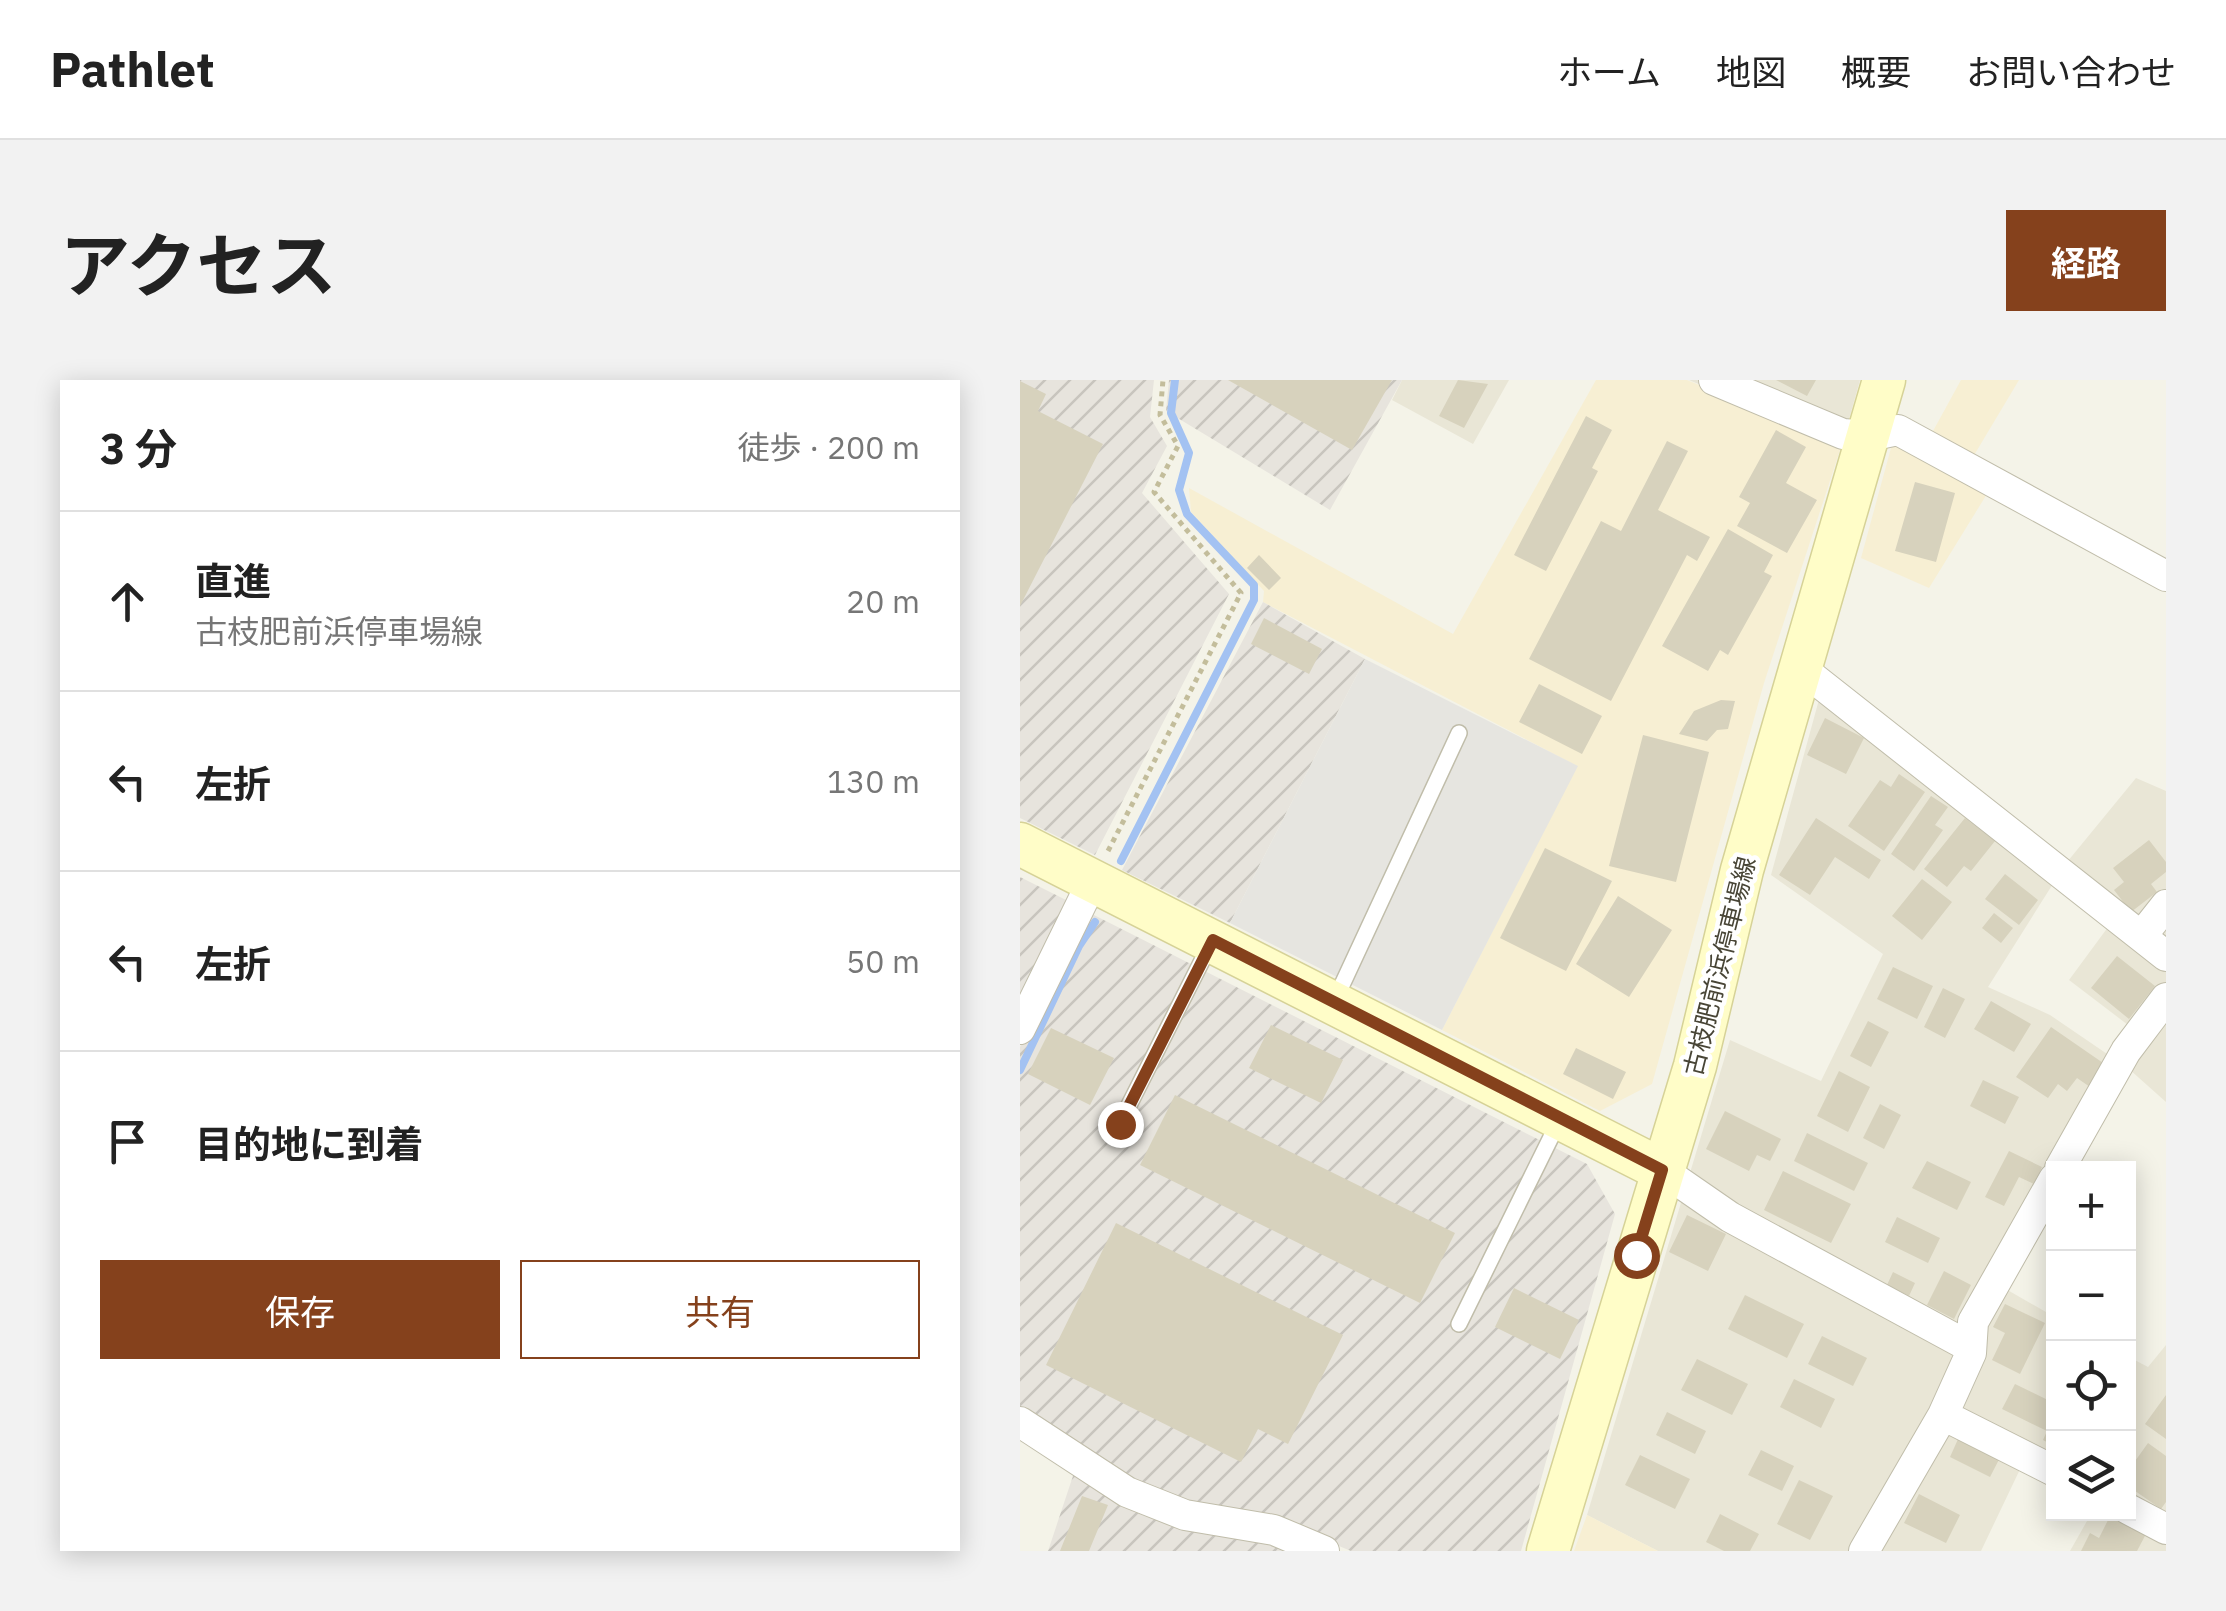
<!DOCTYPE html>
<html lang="ja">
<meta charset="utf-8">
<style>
:root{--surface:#fff;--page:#f2f2f2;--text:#222;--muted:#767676;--line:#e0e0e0;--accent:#85411c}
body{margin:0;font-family:"IBM Plex Sans","Noto Sans JP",sans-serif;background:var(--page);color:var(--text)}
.controls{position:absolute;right:30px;bottom:30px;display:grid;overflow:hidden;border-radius:0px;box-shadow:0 5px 25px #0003}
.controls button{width:90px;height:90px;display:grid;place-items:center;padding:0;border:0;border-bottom:2px solid var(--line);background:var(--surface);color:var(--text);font:50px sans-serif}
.stop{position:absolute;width:30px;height:30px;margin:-22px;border:8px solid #85411c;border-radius:50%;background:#fff}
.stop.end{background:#85411c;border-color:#fff;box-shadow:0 2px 10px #0008}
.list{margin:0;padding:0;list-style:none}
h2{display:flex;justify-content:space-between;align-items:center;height:130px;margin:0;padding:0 40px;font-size:42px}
h2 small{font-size:32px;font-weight:400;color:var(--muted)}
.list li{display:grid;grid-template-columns:65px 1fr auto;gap:30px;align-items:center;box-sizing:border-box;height:180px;padding:0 40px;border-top:2px solid var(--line)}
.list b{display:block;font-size:38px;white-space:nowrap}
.list p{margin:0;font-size:32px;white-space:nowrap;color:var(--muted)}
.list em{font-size:32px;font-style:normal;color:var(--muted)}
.actions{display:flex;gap:20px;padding:30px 40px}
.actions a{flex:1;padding:22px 0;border:2px solid var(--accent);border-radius:0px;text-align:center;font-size:35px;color:var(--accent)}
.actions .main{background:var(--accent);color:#fff}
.icon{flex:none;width:55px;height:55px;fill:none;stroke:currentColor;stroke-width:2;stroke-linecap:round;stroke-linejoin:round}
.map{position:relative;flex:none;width:1146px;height:1171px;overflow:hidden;border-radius:0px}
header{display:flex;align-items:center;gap:60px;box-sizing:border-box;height:140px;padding:0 50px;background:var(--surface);border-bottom:2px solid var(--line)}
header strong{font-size:48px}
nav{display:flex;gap:55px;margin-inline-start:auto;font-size:35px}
.intro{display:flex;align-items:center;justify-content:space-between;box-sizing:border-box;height:240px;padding:0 60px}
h1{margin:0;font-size:70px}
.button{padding:25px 45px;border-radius:0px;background:var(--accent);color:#fff;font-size:35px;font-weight:700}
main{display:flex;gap:60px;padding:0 60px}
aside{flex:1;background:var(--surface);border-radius:0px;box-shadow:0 5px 25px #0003}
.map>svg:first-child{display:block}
</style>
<header>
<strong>Pathlet</strong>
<nav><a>ホーム</a><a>地図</a><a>概要</a><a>お問い合わせ</a></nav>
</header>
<div class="intro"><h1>アクセス</h1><a class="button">経路</a></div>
<main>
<aside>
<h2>3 分<small>徒歩 · 200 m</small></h2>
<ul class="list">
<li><svg class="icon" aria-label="ahead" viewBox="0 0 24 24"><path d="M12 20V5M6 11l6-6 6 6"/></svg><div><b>直進</b><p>古枝肥前浜停車場線</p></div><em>20 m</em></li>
<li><svg class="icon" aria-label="left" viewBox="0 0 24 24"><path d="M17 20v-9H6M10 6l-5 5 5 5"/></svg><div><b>左折</b></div><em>130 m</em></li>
<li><svg class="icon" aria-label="left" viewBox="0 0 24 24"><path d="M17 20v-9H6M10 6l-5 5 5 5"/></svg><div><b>左折</b></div><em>50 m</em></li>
<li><svg class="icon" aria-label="arrive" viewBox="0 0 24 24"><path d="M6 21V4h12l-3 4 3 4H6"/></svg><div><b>目的地に到着</b></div></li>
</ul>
<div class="actions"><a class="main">保存</a><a>共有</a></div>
</aside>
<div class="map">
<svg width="1146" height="1171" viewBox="0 0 1146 1171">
<defs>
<pattern id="industrial-furrows" width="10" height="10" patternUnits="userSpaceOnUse" patternTransform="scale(2.5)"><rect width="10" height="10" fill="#e7e4dd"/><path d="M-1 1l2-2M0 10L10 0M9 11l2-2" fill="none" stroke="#c8c5be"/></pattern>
</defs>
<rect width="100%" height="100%" fill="#f4f3e8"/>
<path fill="#e9e6d6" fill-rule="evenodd" d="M382,0H489L453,64L372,20Z
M669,0H840L822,64Z
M806,294L1043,487L1116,398L1146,411V722L1109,689L984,908L1033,936V1098L1003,1083L961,1171H638L567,1135L710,660L801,701L863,574L751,495ZM1036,499L1094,539L1049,600L1112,648L1093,678L1030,635L968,607Z
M1146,965V1171H1050L1071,1134H1108L1109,977L1128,987Z"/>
<path fill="#f7efd3" d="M576,0H667L822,64L744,303L632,704L580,731L422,650L557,386L243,222L244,211L171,132L169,108L433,254Z
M941,0H999L950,82L975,101L909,208L841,178L877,46L907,62Z
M567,1135L638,1171H554Z"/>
<path fill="url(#industrial-furrows)" d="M0,0H134L130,37L147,66L122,113L209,214L75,475L0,438Z
M149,0H382L310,130L146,31Z
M243,222L345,279L210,543L102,490Z
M0,497L54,524L0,633Z
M68,532L567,784L595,834L501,1171H331L259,1141L170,1124L110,1101L0,1029V667Z
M54,1093L278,1171H28Z"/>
<path fill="#e6e5e0" d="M345,279L558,386L422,650L210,543Z"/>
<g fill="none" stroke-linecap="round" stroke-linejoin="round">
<path stroke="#a3c2f2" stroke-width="8" d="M101,481L234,220V205L167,134L159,110L169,73L151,33L155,0
M0,690L59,566L75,542"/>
</g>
<path fill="#d7d2bd" d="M208,0H372L332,70Z
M438,0L468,4L444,48L419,36Z
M756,0H796L787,16Z
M0,1L26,14L18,31L83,64L0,226Z
M566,36L592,50L572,88L578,91L526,191L494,175Z
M756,50L786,67L766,103L797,120L767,173L717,146L730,123L719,117Z
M647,61L668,71L638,130L690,157L677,181L667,175L591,321L509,279L581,141L601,151Z
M895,102L935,113L916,182L875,171Z
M708,149L753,175L744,192L752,196L708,275L700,270L688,291L642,266Z
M239,175L261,198L249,210L227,188Z
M244,238L302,269L289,294L231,264Z
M519,304L582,336L562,374L499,342Z
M701,320L715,321L708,349L697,350L687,361L659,354L674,331Z
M805,338L844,358L826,394L787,375Z
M623,355L689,372L656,502L589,486Z
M879,394L905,412L864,471L828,446L860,400L871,407Z
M911,416L928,427L915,445L923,450L894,491L871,474Z
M796,438L861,480L849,499L815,477L790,515L759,495Z
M945,438L975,461L951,491L944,486L927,507L904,489Z
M1129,460L1146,482V492L1131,504L1137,512L1111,532L1094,510L1104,502L1093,488Z
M525,468L592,501L546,591L480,558Z
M985,494L1018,520L999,545L965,519Z
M902,499L932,522L902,560L872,536Z
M598,516L652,550L609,617L556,584Z
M974,533L993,548L981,563L962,548Z
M1097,576L1135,606L1109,639L1071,608Z
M873,587L913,606L897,639L857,619Z
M923,608L945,619L925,658L904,647Z
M971,621L1011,644L994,672L954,649Z
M848,641L869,652L851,687L830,676Z
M251,645L323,680L301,723L229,688Z
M1031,647L1086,685L1070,707L1057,698L1047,711L1038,704L1028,718L996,697Z
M31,648L94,678L70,725L8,694Z
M556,668L606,692L593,719L543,694Z
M819,691L850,707L828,752L797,736Z
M963,700L999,717L985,744L950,726Z
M155,715L435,853L400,923L120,785Z
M860,724L881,735L864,769L843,758Z
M705,731L761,759L750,781L737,775L729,791L686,769Z
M787,753L848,783L834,811L774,781Z
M989,771L1022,787L1014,804L999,797L984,826L965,817Z
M907,781L951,802L937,830L892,808Z
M763,791L831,824L811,863L744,830Z
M667,835L706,854L688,891L649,872Z
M877,837L920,858L908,883L865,862Z
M96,843L323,955L268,1064L238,1049L221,1082L26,985Z
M924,891L951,905L934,939L907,925Z
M873,892L895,903L889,916L867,905Z
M494,908L559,940L540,979L475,947Z
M725,915L784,944L767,978L708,949Z
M985,924L1025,943L1000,994L972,980L985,953L973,947Z
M802,956L847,978L833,1006L788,984Z
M677,979L728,1004L712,1035L661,1010Z
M774,999L815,1019L801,1048L760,1027Z
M995,1004L1034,1023V1066L1023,1060L1027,1051L982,1029Z
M1146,1015V1059L1125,1044Z
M647,1032L686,1051L675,1074L636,1055Z
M943,1048L985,1068L970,1097L930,1077Z
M1128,1063L1146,1076V1122L1141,1129L1108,1106V1091Z
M741,1070L774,1086L762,1111L728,1095Z
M620,1075L670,1099L655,1129L605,1105Z
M779,1100L813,1116L790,1160L757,1144Z
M899,1114L940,1135L926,1163L884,1143Z
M62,1116L88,1125L69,1171H40Z
M700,1134L739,1154L730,1171H704L686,1162Z
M1090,1136L1126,1154L1117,1171H1061L1070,1153L1079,1158Z"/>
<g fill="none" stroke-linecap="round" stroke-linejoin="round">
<defs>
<path id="lane" d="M315,620L439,353
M100,743L191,563
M439,944L539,741"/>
<path id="street" d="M694,0L823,54L849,56L878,50L1146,196
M782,289L1146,576
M1123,554L1146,525
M0,649L73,500
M1040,788L1106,671L1146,618
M642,790L710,837L950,967
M923,1035L1034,1091
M0,1042L107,1112L165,1135L254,1150L304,1171
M1108,1129L1146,1149
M844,1171L923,1035L951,973L953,942L1034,799"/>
<path id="secondary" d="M0,464L642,790
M528,1171L675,686L722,490L864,0"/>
</defs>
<use href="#lane" stroke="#c0bdaa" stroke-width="18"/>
<use href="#street" stroke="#c0bdaa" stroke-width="32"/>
<use href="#secondary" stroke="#d6d297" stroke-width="45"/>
<path stroke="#c3bd9b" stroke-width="5" stroke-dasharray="5 5" stroke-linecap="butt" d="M88,471L221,213L134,112L158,66L140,35L143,0"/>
<use href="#lane" stroke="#fff" stroke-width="15"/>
<use href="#street" stroke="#fff" stroke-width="30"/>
<use href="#secondary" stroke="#fffdc8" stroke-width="42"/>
</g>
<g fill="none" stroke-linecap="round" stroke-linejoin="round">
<path stroke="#85411c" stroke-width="12" d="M100,744L193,560L642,790L616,875"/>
</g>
<g text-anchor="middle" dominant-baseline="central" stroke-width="9" stroke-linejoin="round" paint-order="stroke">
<g font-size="25" fill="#484536" stroke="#fff">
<text transform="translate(699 586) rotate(-76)">古枝肥前浜停車場線</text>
</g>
</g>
</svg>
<div class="controls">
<button>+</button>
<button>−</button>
<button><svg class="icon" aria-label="locate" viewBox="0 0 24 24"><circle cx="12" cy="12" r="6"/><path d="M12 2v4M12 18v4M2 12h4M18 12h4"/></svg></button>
<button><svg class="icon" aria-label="layers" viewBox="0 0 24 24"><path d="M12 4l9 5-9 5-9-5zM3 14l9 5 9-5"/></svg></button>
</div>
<div class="stop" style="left:616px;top:875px"></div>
<div class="stop end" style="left:100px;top:744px"></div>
</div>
</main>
